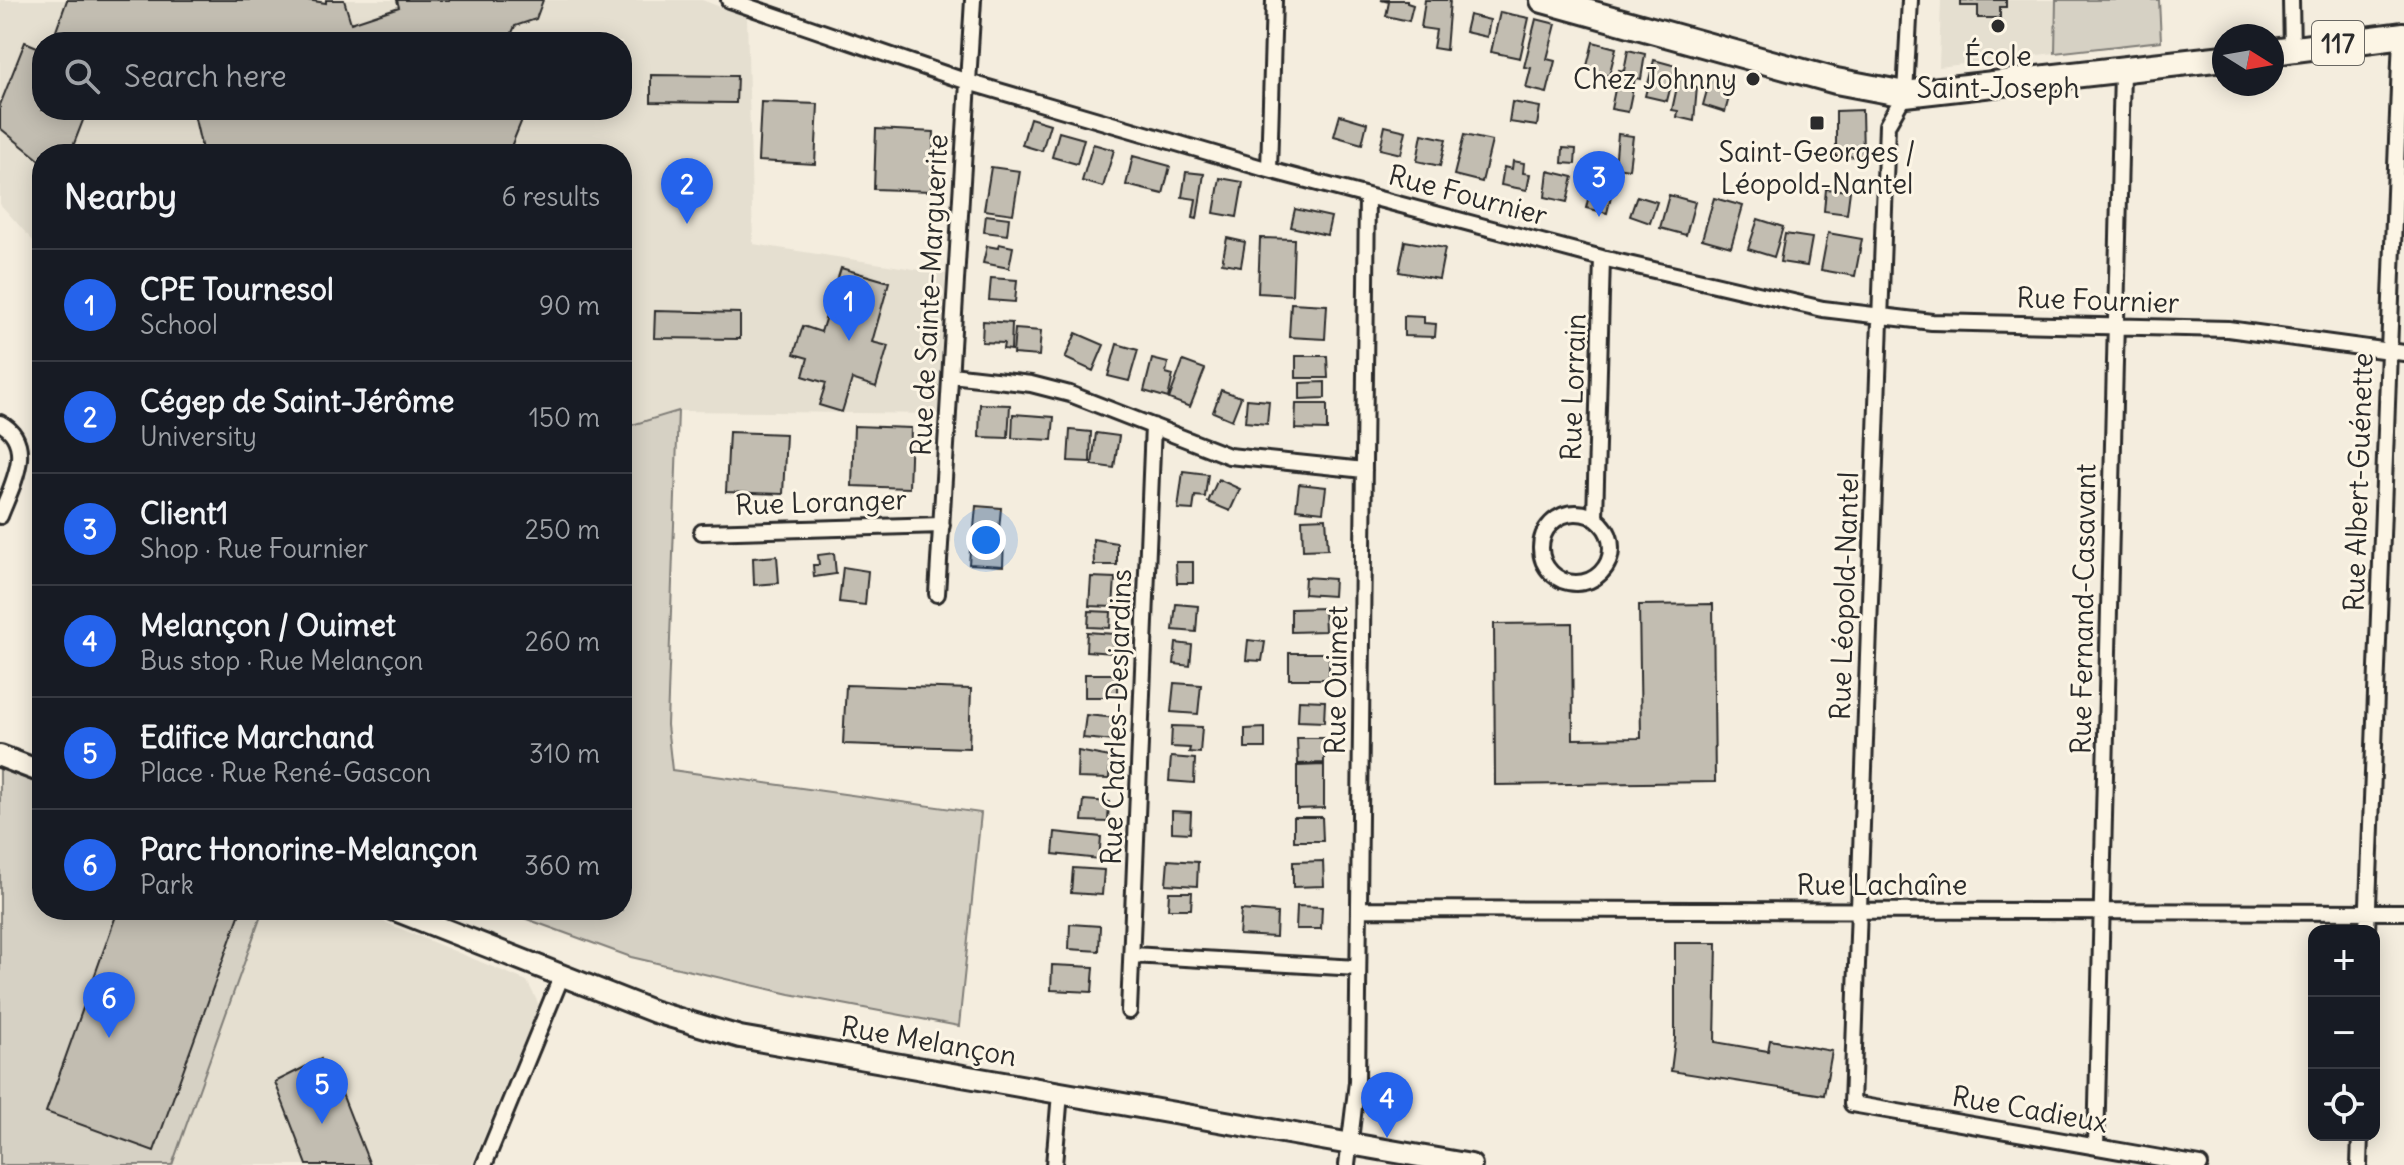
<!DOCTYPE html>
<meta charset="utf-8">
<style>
:root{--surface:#171b24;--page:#20242c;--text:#f1f3f6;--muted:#9ea1a6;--line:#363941;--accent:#2563eb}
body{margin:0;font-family:Delius,sans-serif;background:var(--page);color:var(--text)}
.controls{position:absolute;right:24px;bottom:24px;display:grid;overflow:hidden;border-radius:16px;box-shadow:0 4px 20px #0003}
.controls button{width:72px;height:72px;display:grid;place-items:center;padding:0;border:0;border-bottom:2px solid var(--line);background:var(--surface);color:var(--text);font:40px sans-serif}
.compass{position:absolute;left:2212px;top:24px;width:72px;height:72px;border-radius:50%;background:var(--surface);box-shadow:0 4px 20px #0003;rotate:101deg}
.you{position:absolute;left:986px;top:540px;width:28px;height:28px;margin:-20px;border:6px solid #fff;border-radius:50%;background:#1a73e8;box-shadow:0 0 0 12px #1a73e833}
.badge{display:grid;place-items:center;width:52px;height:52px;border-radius:50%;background:var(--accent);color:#fff;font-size:26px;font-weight:700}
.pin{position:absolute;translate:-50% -66px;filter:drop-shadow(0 2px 4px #0008)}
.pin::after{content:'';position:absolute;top:42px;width:28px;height:24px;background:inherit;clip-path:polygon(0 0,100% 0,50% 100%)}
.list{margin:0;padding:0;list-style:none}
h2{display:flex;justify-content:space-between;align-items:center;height:104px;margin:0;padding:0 32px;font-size:34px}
h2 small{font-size:26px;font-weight:400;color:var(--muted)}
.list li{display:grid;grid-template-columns:52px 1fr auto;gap:24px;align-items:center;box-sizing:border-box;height:112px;padding:0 32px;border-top:2px solid var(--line)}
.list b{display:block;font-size:30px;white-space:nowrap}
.list p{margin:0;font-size:26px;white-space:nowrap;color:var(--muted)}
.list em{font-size:26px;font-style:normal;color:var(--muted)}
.icon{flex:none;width:44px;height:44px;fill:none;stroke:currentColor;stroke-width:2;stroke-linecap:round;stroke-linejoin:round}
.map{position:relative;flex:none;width:2404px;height:1165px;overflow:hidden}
.search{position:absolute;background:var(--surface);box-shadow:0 4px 20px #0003;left:32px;top:32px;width:600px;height:88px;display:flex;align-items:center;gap:20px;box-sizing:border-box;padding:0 28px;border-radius:32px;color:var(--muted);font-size:30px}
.panel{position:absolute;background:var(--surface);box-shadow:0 4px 20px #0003;left:32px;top:144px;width:600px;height:776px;border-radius:32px}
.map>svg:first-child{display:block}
</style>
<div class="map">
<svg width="2404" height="1165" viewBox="0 0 2404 1165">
<rect width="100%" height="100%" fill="#f4edde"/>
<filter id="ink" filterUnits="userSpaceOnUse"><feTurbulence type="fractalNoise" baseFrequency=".0125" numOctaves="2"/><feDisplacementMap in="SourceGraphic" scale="16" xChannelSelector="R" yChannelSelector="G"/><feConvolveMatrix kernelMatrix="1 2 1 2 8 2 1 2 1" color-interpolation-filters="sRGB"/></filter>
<g filter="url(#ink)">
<path fill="#e5dfd0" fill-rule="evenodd" d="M0,0H702L747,17L753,244L946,274L938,414L678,411L622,428V154H42V251L0,204ZM42,42H622V110H42Z
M1941,0H2056L2055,53L1939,67Z
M263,910H355L527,981L539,1005L472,1165H172Z"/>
<path fill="#d6d1c4" stroke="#807e78" stroke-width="2" d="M2056,0H2159L2161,41L2055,53Z
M678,411L667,725L672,770L981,813L959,1026L790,994L631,957L502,910H622V428Z
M0,768L42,785V910H263L172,1165H0Z"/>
<path fill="#c2bdb1" stroke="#2b2b2b" stroke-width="2" d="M67,0H307L326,3V0H344L351,23L399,7L397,0H543L536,19L515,26L508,42H72L74,38L56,31Z
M1407,0V3L1413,5L1409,21L1386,16L1389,2L1381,0Z
M1425,0H1450L1446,50L1433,48L1436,30L1421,28Z
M1961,0H2006V7H2000V18H1978V6H1961Z
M1500,12L1529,18L1520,58L1491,52Z
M1469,15L1490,20L1487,37L1465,32Z
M1536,19L1556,24L1547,59L1555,61L1547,93L1526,88L1531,68L1524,67Z
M25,42L42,49V110H87L70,154H42V162L0,128V105Z
M1593,42L1616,48L1609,76L1586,70Z
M1628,50L1645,54L1641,79L1635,78L1628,112L1611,109L1619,70L1624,71Z
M1654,60L1676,66L1667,101L1645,96Z
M1680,73L1689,75L1687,85L1697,87L1694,121L1677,117L1678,111L1672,110Z
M651,75L737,76L736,103L651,102Z
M1711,76L1733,83L1725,112L1703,105Z
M761,102L818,104L815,164L758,161Z
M1512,102L1540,107L1537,126L1509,122Z
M193,110H526L508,154H203Z
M1862,110L1863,156L1836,157V111Z
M1340,115L1367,123L1362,144L1334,136Z
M1030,118L1050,124L1042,151L1022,145Z
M1385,126L1406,131L1401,154L1380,149Z
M876,129L934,132L931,191L874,189Z
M1059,132L1084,139L1077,164L1052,157Z
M1422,134L1446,139L1440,166L1417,161Z
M1618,134L1633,136L1629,169L1615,167Z
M1464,135L1492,141L1482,182L1454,175Z
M1093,144L1114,150L1103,187L1082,181Z
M1563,148L1576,149L1575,164L1562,163Z
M1133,156L1170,166L1163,194L1126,185Z
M1513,161L1524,163L1523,173L1530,174L1527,190L1501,185L1504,167L1512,169Z
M991,167L1020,171L1013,214L984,210Z
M1548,171L1573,177L1567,202L1545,197Z
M1186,172L1204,174L1197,219L1193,218L1196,199L1182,197Z
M1594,174L1615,179L1607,213L1586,208Z
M1220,178L1243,182L1237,217L1214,213Z
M1826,189L1850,191L1847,214L1824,211Z
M1669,195L1695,202L1686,235L1660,228Z
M1637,196L1657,202L1650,223L1630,216Z
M1714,198L1743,206L1731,247L1702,239Z
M1295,209L1331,217L1327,235L1291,227Z
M986,215L1009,218L1007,235L984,232Z
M1758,219L1783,227L1774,257L1748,249Z
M1828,233L1862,239L1855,276L1821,270Z
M1785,234L1812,238L1807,266L1780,262Z
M1227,238L1245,242L1241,266L1222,263Z
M1260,238L1294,239L1292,295L1258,293Z
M1405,241L1445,248L1439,279L1399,272Z
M999,244L1013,247L1009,268L983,263L987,246L998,248Z
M841,268L889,282L872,342L888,346L876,387L852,379L842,412L819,405L826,383L803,376L808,358L794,354L803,326L821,332Z
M991,278L1017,280L1015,302L989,300Z
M1291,303L1327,305L1325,339L1289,337Z
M655,311L740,313V339L654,338Z
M1404,316L1424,317V323L1436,324L1435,337L1404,336Z
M983,321L1012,323L1011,350L1003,349L1004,343L982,342Z
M1015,329L1041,331L1039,356L1013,354Z
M1076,333L1104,345L1093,371L1065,358Z
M1117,344L1138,350L1129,381L1108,376Z
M1296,356H1327L1328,378H1296Z
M1152,359L1168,363L1166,373L1173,375L1168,398L1144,391Z
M1183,361L1205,369L1190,407L1169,399Z
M1325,382V398L1300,399V383Z
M1221,390L1241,397L1232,420L1213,412Z
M1247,399L1269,401L1267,424L1245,422Z
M980,404L1010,405L1008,438L979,437Z
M1296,404H1327V430L1295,429Z
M1013,414L1054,417L1052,440L1012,438Z
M854,426L911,428L909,488L852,486Z
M1070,430L1091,432L1090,462L1068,461Z
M729,432L786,434L783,494L726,492Z
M1096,433L1119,436L1114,468L1092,465Z
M1183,471L1208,474L1205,497L1195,496L1193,510L1178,509Z
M1218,479L1240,489L1230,511L1208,502Z
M1299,484L1326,487L1323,512L1296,509Z
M976,506L1001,508L999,530L974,528Z
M1326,518L1328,549L1303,550L1302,519Z
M971,537L1004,539L1003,566L969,564Z
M1093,539L1117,543V565H1094Z
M834,553L836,574L814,577L813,565H819L818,555Z
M777,556L779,583L754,585L753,558Z
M1176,562H1193V583H1177Z
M843,567L868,571L865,605L839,602Z
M1091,577L1115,578L1113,607L1089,606Z
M1305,577L1334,579L1333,596L1304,594Z
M1176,604L1198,606L1196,632L1173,630Z
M1713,604L1715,782L1495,785L1494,624L1572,623L1573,739L1641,738L1639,605Z
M1324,608L1325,631L1291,632V609Z
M1089,611L1111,612L1110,628L1088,627Z
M1087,632L1114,634L1113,653L1086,651Z
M1248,640L1265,642L1262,661L1246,660Z
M1176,643L1192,645L1190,666L1174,664Z
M1289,653H1329V679H1289Z
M1085,674H1117V697H1085Z
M1174,683L1201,685L1198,714L1171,712Z
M846,685L971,689L969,748L843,744Z
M1299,700L1325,701L1324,722L1298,721Z
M1086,715L1117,718L1114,741L1083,738Z
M1172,726L1202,727L1200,753L1189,752L1190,748L1171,747Z
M1265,728V748H1245V729Z
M1297,738H1324V763L1298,764Z
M1078,751L1110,757L1109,779L1077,778Z
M1171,757L1195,759L1194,783L1169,781Z
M1324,765V808L1297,809V766Z
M1084,800L1109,802L1108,822L1082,821Z
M1172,811L1191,812L1190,833L1172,832Z
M1294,817H1322L1323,841H1294Z
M1055,832L1101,837L1099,859L1053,854Z
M1168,860L1198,862L1197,886L1166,884Z
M1323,861L1324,886L1293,887V862Z
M1073,868L1104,870L1102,895L1071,893Z
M1169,892H1192L1191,909H1168Z
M1297,906L1322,907L1321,929H1296Z
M118,910H241L154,1151L46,1112Z
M1241,910L1277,913L1276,937L1239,935Z
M1070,924L1100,926L1099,951L1069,949Z
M1675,943H1717L1715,1042L1768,1051L1770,1040L1832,1051L1824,1095L1671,1071L1675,1039Z
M1052,965L1094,967L1092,992L1051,990Z
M321,1059L327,1074L333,1071L370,1165H307L275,1082Z"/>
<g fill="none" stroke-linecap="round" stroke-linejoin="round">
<defs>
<path id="street" d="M729,0L968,82L1269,170L1602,258L1823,309L1932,322L2228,329L2404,353
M1910,0L1905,94L1887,125L1852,1104L2200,1165
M2291,0L2292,49
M1269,170L1274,0
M951,375L1031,384L1070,394L1229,456L1364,470
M0,423C37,443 11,487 0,516
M1541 548a35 35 0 1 1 70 0a35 35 0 1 1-70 0Z
M1595,518L1602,258
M702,532L942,525
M937,594L973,0
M1359,909L2404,912
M2367,931L2401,35
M1132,955L1358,968
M1129,1011L1153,426
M2096,1147L2122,72
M484,1165L562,975
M1054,1165L1060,1093
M1347,1165L1357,1082L1367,196
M2359,1165L2360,1135"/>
<path id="secondary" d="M0,756L42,772
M395,910L655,1012L740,1037L1471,1165"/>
<path id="primary" d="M1543,0L1836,81L1905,94L2224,58
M2272,52L2404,35"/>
</defs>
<use href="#street" stroke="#2b2b2b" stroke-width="20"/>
<use href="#secondary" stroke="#2b2b2b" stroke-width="26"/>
<use href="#primary" stroke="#2b2b2b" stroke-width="30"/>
<use href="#street" stroke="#fcf5e5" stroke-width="14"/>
<use href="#secondary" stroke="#fcf5e5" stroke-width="20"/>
<use href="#primary" stroke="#fcf5e5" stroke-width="24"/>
</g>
</g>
<g fill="#2b2b2b" stroke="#fcf5e5" stroke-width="3">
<circle cx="1998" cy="26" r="8"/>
<circle cx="1753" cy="79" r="8"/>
<rect x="1809" y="115" width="16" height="16" rx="4"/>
</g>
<g text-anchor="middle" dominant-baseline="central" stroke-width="6" stroke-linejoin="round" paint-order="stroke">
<rect fill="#fcf5e5" stroke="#6a6863" stroke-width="2" x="2312" y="21" width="52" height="44" rx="6"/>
<g font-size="26" font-weight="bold" fill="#2b2b2b">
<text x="2338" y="43">117</text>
</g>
<g font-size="28" fill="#2b2b2b" stroke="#fcf5e5">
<text x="1998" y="56">École<tspan x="1998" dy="32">Saint-Joseph</tspan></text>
<text x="1737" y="79" text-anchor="end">Chez Johnny</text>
<text x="1817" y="152">Saint-Georges /<tspan x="1817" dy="32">Léopold-Nantel</tspan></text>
</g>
<g font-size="28" fill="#2b2b2b" stroke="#fcf5e5">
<text transform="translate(1468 195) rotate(15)">Rue Fournier</text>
<text transform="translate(929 295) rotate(-87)">Rue de Sainte-Marguerite</text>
<text transform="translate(2098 300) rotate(2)">Rue Fournier</text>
<text transform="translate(1573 387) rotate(-88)">Rue Lorrain</text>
<text transform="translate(2358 482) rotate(-88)">Rue Albert-Guénette</text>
<text transform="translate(821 502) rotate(-2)">Rue Loranger</text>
<text transform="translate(1844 596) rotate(-88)">Rue Léopold-Nantel</text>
<text transform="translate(2083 609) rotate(-89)">Rue Fernand-Casavant</text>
<text transform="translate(1336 680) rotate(-89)">Rue Ouimet</text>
<text transform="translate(1116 717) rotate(-88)">Rue Charles-Desjardins</text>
<text x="1882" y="885">Rue Lachaîne</text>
<text transform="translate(929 1041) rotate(10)">Rue Melançon</text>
<text transform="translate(2030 1109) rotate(10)">Rue Cadieux</text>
</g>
</g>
</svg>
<div class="controls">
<button>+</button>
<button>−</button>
<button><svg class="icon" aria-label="locate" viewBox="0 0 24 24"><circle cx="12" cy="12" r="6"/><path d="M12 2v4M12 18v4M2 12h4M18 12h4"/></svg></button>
</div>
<svg class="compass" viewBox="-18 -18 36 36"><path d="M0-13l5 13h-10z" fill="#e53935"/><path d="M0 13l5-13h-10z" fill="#9ea1a6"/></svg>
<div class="you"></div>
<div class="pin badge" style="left:849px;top:341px">1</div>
<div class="pin badge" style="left:687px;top:224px">2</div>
<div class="pin badge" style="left:1599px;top:217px">3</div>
<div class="pin badge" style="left:1387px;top:1138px">4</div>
<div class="pin badge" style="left:322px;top:1124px">5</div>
<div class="pin badge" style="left:109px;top:1038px">6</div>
<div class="search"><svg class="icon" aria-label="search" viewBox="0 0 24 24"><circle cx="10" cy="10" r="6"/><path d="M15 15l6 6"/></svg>Search here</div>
<section class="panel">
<h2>Nearby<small>6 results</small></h2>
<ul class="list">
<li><span class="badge">1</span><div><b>CPE Tournesol</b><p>School</p></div><em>90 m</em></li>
<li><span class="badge">2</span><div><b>Cégep de Saint-Jérôme</b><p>University</p></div><em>150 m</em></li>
<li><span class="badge">3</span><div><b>Client1</b><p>Shop · Rue Fournier</p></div><em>250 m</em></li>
<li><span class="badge">4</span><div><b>Melançon / Ouimet</b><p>Bus stop · Rue Melançon</p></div><em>260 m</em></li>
<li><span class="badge">5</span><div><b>Edifice Marchand</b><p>Place · Rue René-Gascon</p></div><em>310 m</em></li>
<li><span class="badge">6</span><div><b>Parc Honorine-Melançon</b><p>Park</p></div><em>360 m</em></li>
</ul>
</section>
</div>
